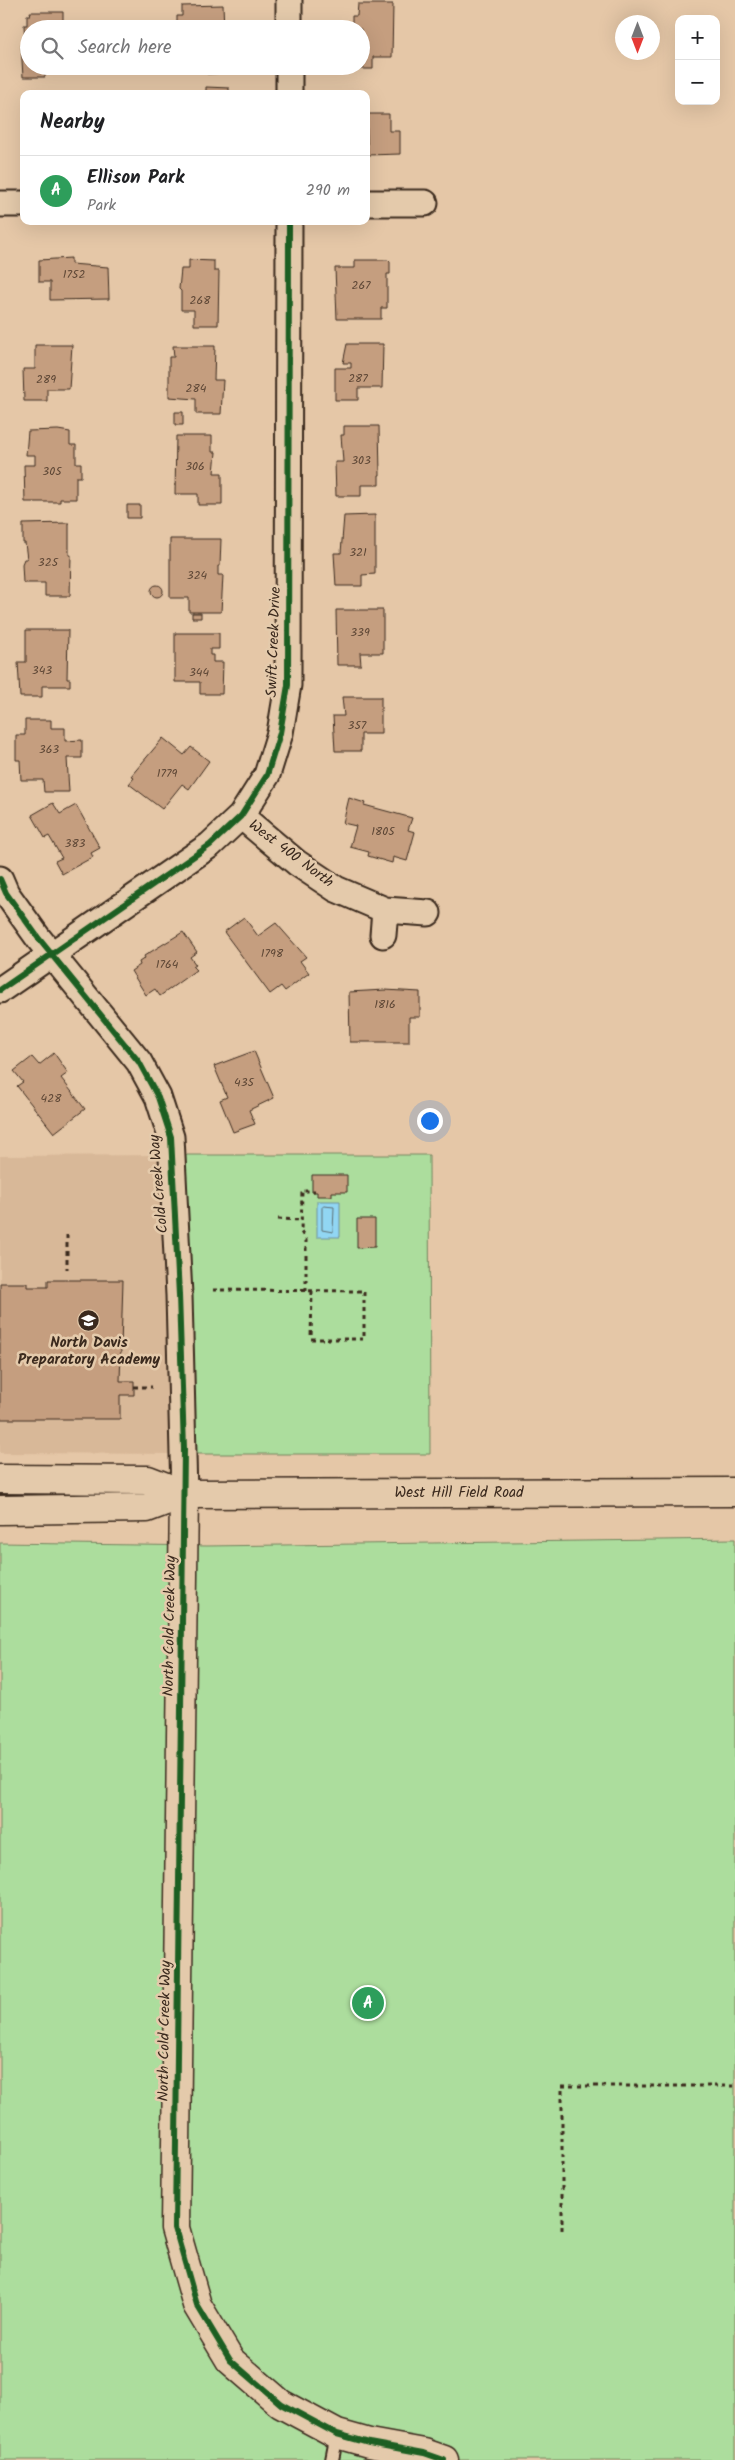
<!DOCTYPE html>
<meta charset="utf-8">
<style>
:root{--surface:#fff;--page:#f2f2f2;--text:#202124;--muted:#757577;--line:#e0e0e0;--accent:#3b2a1e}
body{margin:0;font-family:Kalam,sans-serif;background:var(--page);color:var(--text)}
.controls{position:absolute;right:15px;top:15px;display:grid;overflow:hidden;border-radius:10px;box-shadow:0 5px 20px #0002}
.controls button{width:45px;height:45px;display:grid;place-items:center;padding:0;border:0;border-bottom:1px solid var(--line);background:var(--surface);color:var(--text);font:25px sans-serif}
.compass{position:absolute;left:615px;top:15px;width:45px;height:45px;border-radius:50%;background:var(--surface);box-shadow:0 5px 20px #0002;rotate:180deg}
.you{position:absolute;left:429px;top:1120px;width:18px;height:18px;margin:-12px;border:4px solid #fff;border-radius:50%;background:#1a73e8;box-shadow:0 0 0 8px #1a73e833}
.badge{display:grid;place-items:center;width:32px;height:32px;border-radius:50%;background:var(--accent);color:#fff;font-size:16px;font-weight:700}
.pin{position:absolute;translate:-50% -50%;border:2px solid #fff;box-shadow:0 1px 5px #0006}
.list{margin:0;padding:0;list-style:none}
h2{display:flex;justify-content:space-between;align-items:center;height:65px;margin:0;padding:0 20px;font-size:21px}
h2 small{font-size:16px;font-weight:400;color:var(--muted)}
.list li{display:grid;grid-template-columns:32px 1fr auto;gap:15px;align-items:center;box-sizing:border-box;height:70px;padding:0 20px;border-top:1px solid var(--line)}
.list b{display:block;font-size:19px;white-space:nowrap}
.list p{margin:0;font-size:16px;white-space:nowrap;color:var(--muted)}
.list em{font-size:16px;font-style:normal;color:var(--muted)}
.icon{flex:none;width:28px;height:28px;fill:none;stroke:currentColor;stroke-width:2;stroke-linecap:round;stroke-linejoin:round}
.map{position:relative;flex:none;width:735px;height:2460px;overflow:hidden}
.search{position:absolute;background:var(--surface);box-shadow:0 5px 20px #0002;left:20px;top:20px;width:350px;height:55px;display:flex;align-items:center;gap:12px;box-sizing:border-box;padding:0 18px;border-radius:28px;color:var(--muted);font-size:19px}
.panel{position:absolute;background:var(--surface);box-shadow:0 5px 20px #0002;left:20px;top:90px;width:350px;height:135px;border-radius:10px}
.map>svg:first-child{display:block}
</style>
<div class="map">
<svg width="735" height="2460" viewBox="0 0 735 2460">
<rect width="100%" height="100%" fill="#e5c7a7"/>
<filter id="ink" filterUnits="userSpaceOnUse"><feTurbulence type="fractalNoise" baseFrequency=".02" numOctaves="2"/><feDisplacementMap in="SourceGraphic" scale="10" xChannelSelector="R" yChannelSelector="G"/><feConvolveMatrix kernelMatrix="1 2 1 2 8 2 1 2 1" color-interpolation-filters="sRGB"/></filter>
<g filter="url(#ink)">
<path fill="#d8b898" d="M173,1155L184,1454L0,1453V1156Z"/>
<path fill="#acdd9d" stroke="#74845e" d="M173,1155H429L430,1454H184Z
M735,1539V2460H0V1543L207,1546Z"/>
<path fill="#91d6f3" stroke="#6f919e" d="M317,1201H340V1237H317Z"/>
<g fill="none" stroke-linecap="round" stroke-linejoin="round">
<path stroke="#5d6f73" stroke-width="1" d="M324,1206L334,1207L333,1232L322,1230V1208Z"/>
</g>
<path fill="#c59e7f" stroke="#3b2a1e" d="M358,4H393L392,57H373V69H350V66H361V29L352,26V16H357Z
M223,5L224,29H177V16H182V6Z
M30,12H63V29H29V66H45V77H23L21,44H25L24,25H27V15H31Z
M207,66H230V73L207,74Z
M206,87L229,88V94H206Z
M366,114H389V131H400V154L368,155Z
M71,258V264L108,267L109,299L50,300V282H39V260Z
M189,260L214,261V271H219L218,325H194V310H181V291L179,289L181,269H189Z
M355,260H388L390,262V274H387V308H381V319H337L335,268H355Z
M347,344H383L382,388H358V400H335V368H351V363H343Z
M35,345H72L69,389H47V401H24L23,369H35Z
M173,346H215L214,380H223L221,414H196V399L169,397V357H174Z
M175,412H183V425H175Z
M344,426H379L380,475H379V485H361V496H336L335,462H343L341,435H344Z
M58,430L70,432V445H76V463H81V477H76V499H60V502H25L24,465H35V455H26L28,431Z
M176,436H212V452H216L214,473H222V505H198V494H175Z
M127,505H140V518H127Z
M375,515V574L362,575V586H336L334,553H341L344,516Z
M69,523V555H71L70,596H45V583H23L22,564L24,559H27L25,543H23V524Z
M170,539H221L220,566H218V575H223L221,612H189V598H170Z
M151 591a6 6 0 1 1 12 0a6 6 0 1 1-12 0Z
M336,610H383V653H360L361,665H337Z
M192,613H201V618H192Z
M26,630H68L67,679H70V686H42V697H20L18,662H26Z
M175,633H219V649H210V655H213V662H223L222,694H200V682H175Z
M342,697H381V734H361V751H335L333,716H344Z
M25,720H51V728H65V741L82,740V758H67L69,792H44L43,780H21L20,760H16V735H25Z
M163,738L184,755L191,747L209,761L189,789L182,784L162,809L129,784L134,778L131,776Z
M349,798L365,803L364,805L412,818L408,830L415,832L407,861L393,857L392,863L368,856L369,852L350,847L356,826L343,823Z
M53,803L60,814L76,805L100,848L91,853L93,857L62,874L55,861L62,858L49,836L45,838L32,815Z
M244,917L258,936L276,923L306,957L300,961L309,973L285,991L281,986L270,994L224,932Z
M183,932L197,952L190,957L196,965L193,967L196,970L160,996L155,989L146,995L131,971L140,965L139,962L145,958L144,956Z
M385,990L420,992V1017H409V1042H350L349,992Z
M254,1051L274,1098L249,1110L255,1124L233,1132L220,1100L227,1097L214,1066Z
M54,1053L68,1073L61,1078L85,1109L54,1133L17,1086L23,1082L14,1071L32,1057L39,1065Z
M312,1175H347V1192H332V1196H317V1192H312Z
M357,1219H375V1247L357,1248Z
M48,1280H123L120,1381H134V1395H120V1419H0V1283H27V1287H48Z"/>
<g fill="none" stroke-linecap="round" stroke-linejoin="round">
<defs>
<path id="service" d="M332,2460L337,2434"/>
<path id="minor" d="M289,0V29
M289,66V94
M366,203H425
M0,204H24
M241,816L297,863L336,889L385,910L428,913
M0,879L6,893L39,939L139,1062L158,1097L171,1137L179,1295L184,1494
M383,935L385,910
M0,990L210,845L241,816L267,775L280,733L288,685L289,221"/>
<path id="tertiary" d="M184,1494L175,2228L197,2305L230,2360L281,2404L337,2434L369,2443L424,2453L444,2460"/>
<path id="secondary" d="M0,1479L148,1480L184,1494
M0,1510L147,1508L184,1494L735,1492"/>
</defs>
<use href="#service" stroke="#3b2a1e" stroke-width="16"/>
<use href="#minor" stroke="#3b2a1e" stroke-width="29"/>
<use href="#tertiary" stroke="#3b2a1e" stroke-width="31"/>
<use href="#secondary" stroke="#3b2a1e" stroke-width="31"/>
<path stroke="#3b2a1e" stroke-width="3" stroke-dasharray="4 4" stroke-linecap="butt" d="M278,1219L301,1220
M67,1235V1269
M213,1290L364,1291V1339H311L312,1291
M306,1291V1240L301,1232L302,1191H315
M134,1387H152
M562,2230V2086H735"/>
<use href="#service" stroke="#e4caab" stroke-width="12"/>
<use href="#minor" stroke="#e4caab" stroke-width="25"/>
<use href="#tertiary" stroke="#e4caab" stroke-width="28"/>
<use href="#secondary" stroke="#e4caab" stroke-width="28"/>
<defs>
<path id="cycleway" d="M0,879L6,893L39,939L139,1062L158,1097L171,1137L179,1295L184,1449L175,2228L197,2305L230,2360L281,2404L337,2434L369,2443L424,2453L444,2460
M0,990L210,845L241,816L267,775L280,733L288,685L289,221"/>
</defs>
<use href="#cycleway" stroke="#e4caab" stroke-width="9"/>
<use href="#cycleway" stroke="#1b5e20" stroke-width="6"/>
</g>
</g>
<defs>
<symbol id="school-disc" viewBox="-11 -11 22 22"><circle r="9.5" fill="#3b2a1e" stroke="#e4caab"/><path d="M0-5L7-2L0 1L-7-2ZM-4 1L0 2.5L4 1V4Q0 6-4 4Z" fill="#fff"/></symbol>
</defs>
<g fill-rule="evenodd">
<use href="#school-disc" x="76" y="1308" width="25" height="25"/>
</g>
<g text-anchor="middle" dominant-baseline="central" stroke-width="5" stroke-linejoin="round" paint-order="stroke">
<g font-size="12" fill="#5e4736">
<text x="74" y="274">1752</text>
<text x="361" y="285">267</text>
<text x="200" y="300">268</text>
<text x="358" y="378">287</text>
<text x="46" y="379">289</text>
<text x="196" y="388">284</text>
<text x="361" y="460">303</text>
<text x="195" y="466">306</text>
<text x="52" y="471">305</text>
<text x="358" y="552">321</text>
<text x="48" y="562">325</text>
<text x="197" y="575">324</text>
<text x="360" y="632">339</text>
<text x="42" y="670">343</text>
<text x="199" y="672">344</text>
<text x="357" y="725">357</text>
<text x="49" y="749">363</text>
<text x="167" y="773">1779</text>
<text x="383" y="831">1805</text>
<text x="75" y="843">383</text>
<text x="272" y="953">1798</text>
<text x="167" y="964">1764</text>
<text x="385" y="1004">1816</text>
<text x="244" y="1082">435</text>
<text x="51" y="1098">428</text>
</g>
<g font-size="15" fill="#3b2a1e" stroke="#e4caab">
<text transform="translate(274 642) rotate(-88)">Swift Creek Drive</text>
<text transform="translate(291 854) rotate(37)">West 400 North</text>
<text transform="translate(159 1184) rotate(-95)">Cold Creek Way</text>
<text x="459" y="1493">West Hill Field Road</text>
<text transform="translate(170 1626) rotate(-89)">North Cold Creek Way</text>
<text transform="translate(165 2031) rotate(-89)">North Cold Creek Way</text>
</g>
<g font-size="15" font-weight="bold" fill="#3b2a1e" stroke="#e4caab">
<text x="89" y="1343">North Davis<tspan x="89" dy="17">Preparatory Academy</tspan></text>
</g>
</g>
</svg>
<div class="controls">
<button>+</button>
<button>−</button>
</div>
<svg class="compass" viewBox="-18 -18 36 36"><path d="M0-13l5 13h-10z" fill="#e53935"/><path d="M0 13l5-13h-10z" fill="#757577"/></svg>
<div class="you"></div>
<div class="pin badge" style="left:368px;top:2003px;background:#2e9e5b">A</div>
<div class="search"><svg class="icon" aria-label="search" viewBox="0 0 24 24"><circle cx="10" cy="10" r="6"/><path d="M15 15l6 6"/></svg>Search here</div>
<section class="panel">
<h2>Nearby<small></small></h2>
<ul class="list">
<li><span class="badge" style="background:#2e9e5b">A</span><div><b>Ellison Park</b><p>Park</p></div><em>290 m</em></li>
</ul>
</section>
</div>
